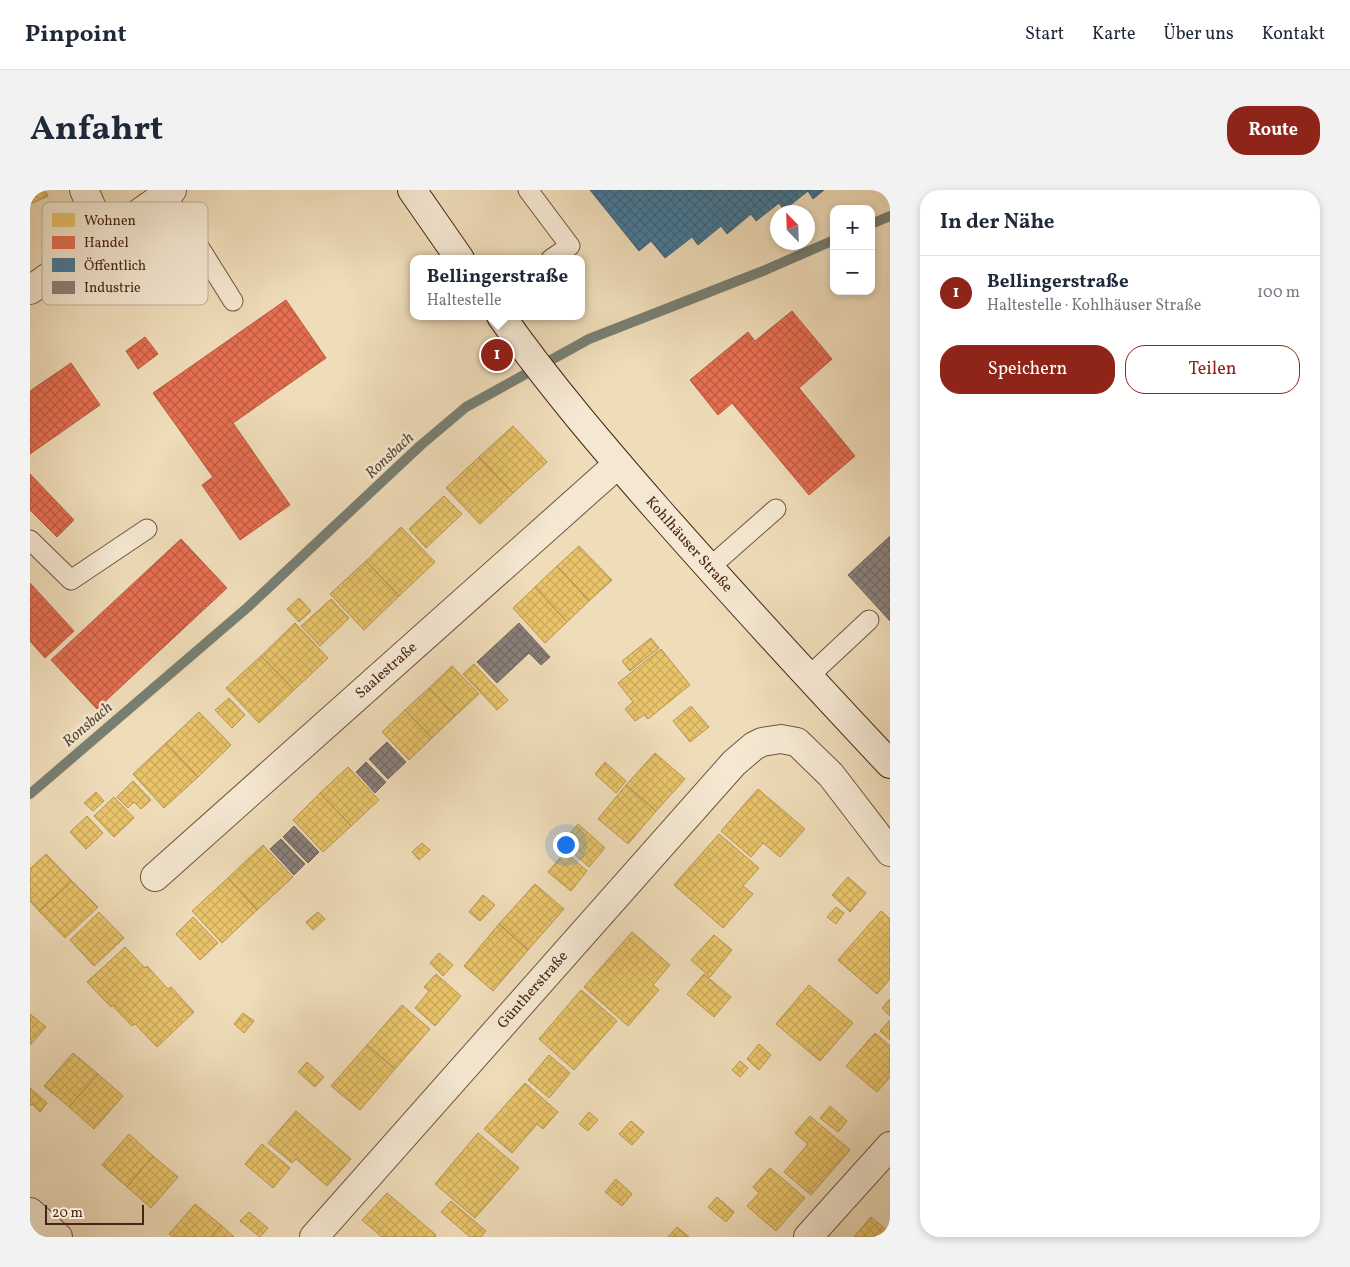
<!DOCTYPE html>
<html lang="de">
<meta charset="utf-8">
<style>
:root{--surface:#fff;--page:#f2f2f3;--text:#1f2937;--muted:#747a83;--line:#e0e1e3;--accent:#8f2418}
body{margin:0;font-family:Vollkorn,serif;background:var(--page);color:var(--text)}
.controls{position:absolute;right:15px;top:15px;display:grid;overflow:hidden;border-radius:10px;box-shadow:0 2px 8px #0003}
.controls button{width:45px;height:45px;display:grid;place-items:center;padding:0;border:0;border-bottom:1px solid var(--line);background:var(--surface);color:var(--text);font:25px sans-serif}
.compass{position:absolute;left:740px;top:15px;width:45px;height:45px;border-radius:50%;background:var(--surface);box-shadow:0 2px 8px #0003;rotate:337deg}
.scale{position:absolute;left:15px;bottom:12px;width:99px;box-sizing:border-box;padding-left:5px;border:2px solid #462516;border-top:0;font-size:14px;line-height:18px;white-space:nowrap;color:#462516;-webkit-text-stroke:4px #f5e8d2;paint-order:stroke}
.you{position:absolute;left:535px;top:654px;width:18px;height:18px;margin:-12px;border:4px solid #fff;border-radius:50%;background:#1a73e8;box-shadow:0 0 0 8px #1a73e833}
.badge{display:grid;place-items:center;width:32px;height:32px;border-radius:50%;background:var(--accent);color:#fff;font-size:16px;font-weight:700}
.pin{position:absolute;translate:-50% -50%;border:2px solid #fff;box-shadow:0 1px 5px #0006}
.popup{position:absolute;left:380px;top:65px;width:175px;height:65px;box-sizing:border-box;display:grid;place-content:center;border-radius:10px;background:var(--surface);filter:drop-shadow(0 1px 4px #0005);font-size:16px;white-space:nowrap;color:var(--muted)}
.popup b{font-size:19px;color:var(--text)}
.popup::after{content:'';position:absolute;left:50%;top:100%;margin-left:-10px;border:10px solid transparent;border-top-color:var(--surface)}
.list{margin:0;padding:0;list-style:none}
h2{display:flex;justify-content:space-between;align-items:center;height:65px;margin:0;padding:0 20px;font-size:21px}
h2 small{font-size:16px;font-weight:400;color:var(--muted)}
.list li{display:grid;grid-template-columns:32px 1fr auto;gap:15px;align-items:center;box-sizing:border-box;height:75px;padding:0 20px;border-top:1px solid var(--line)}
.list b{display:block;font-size:19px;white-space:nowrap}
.list p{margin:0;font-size:16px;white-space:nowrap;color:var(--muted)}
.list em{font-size:16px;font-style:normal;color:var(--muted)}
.actions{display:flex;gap:10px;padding:15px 20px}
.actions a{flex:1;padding:11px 0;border:1px solid var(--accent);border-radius:20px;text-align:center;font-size:18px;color:var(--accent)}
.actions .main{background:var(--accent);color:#fff}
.map{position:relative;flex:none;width:860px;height:1047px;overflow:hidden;border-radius:20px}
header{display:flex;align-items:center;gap:30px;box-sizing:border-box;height:70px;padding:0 25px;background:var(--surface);border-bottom:1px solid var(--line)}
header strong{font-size:24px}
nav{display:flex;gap:28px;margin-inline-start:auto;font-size:18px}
.intro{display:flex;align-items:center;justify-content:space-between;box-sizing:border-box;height:120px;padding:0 30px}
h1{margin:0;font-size:35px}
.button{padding:12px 22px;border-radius:20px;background:var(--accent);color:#fff;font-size:18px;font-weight:700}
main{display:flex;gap:30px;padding:0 30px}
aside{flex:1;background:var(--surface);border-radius:20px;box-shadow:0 2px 8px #0003}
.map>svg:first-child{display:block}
</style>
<header>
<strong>Pinpoint</strong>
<nav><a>Start</a><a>Karte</a><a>Über uns</a><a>Kontakt</a></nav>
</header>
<div class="intro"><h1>Anfahrt</h1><a class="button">Route</a></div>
<main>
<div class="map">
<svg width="860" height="1047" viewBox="0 0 860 1047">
<defs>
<pattern id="homes-cross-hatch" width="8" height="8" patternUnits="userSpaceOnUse" patternTransform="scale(1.25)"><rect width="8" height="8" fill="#e9c46a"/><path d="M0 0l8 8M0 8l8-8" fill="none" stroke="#c9a85b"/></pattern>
<pattern id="shops-cross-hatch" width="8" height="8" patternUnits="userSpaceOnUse" patternTransform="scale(1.25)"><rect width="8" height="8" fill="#e76f51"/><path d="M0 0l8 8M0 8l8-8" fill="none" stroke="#bd5b42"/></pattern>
<pattern id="public-cross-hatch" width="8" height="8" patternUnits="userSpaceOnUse" patternTransform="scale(1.25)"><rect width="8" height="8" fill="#457b9d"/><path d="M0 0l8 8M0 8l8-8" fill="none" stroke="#3b657f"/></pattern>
<pattern id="industry-cross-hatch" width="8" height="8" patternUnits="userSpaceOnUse" patternTransform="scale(1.25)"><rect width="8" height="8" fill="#8a817c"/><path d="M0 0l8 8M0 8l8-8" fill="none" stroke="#736965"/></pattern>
</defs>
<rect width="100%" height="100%" fill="#efdcb9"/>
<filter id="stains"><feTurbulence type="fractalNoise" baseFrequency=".004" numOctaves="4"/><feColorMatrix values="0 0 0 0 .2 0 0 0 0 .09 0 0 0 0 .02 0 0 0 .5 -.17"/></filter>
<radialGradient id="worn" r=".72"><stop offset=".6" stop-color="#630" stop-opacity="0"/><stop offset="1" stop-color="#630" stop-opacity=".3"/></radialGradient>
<path fill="url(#homes-cross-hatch)" stroke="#b89451" d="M0,0H15L18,6L0,14Z
M483,236L517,272L483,303L449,267Z
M449,267L483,303L450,334L416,298Z
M414,306L432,324L396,358L379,339Z
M371,337L405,372L369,406L336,371Z
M549,356L582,390L559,411L527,376Z
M336,371L369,406L334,440L300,404Z
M527,376L559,411L537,432L505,397Z
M505,397L537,432L515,453L483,418Z
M269,408L281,421L269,432L257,419Z
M301,409L319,428L290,456L271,436Z
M265,433L298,468L264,500L231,466Z
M621,448L629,458L600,481L592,471Z
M631,459L660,495L618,529L614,525L605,531L595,519L603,512L588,493Z
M231,466L264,500L229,533L196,498Z
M444,474L478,510L467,520L433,484Z
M422,476L449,504L425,526L399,498Z
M399,498L425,526L402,548L375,520Z
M199,508L215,525L202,538L185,520Z
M661,516L679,537L660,552L643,531Z
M375,520L402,548L379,570L352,542Z
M169,522L201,555L168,587L136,553Z
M136,553L168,587L134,618L103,584Z
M625,563L655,589L626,621L596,595Z
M575,572L596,591L586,603L565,584Z
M318,577L349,610L321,636L290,603Z
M103,591L121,610L111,619L104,612L98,618L87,607Z
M596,595L626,621L598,654L568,629Z
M728,599L775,639L750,667L733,653L721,667L691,641Z
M66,602L74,611L63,621L54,613Z
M290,603L321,636L293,662L263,630Z
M84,607L104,628L84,647L64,626Z
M57,626L73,643L56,659L40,642Z
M548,634L575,658L559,677L532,653Z
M689,644L729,678L713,696L723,704L693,738L644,695Z
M392,653L400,660L389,670L382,662Z
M233,655L263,687L227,720L198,688Z
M535,662L557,681L541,701L518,682Z
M16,664L42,691L9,721L0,711V679Z
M818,687L836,703L820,722L802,705Z
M198,688L227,720L192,753L162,721Z
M42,691L68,717L35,748L9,721Z
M505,694L534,719L498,760L469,734Z
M453,705L465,715L450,731L439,722Z
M806,717L814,723L806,734L797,727Z
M851,721L860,729V789L847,804L808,770Z
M69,722L94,748L64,776L40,750Z
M288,722L295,729L283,740L276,732Z
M163,727L188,753L170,770L146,744Z
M469,734L498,760L463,801L434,776Z
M602,742L640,775L623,795L629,800L598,836L554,797Z
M684,745L702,760L680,787L661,770Z
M95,757L115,778L117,776L138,799L141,797L164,822L127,857L105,834L102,836L82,815L81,817L57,792Z
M409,763L423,775L413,786L400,773Z
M406,784L431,806L405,836L385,818L399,801L394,797Z
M674,784L701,807L684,827L657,804Z
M779,795L823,833L790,871L746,834Z
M551,800L587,831L544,880L509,849Z
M860,809V826L852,818Z
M372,815L400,839L365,879L337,855Z
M213,823L224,831L214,843L204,834Z
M0,824L16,837L0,855Z
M860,830V850L850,841Z
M845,843L860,856V887L847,902L816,876Z
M729,854L741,865L729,880L717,869Z
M337,855L365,879L330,920L301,896Z
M43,863L68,884L39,917L14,896Z
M519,865L540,883L519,908L498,890Z
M710,871L718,878L710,887L702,880Z
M277,872L294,887L285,897L268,882Z
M68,884L93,906L64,939L39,917Z
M495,893L528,922L513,939L507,934L482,963L454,939Z
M0,898L17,913L10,922L2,914L0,916Z
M800,916L817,931L808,942L790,928Z
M266,921L321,969L297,996L266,969L262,973L238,953Z
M559,922L568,930L558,941L549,934Z
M780,926L820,960L781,1005L754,982L778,954L765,943Z
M601,931L614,942L602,955L589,944Z
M448,943L489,978L445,1028L405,994Z
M99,944L123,966L97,997L72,975Z
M232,954L260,978L243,998L215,974Z
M123,966L148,987L121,1018L97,997Z
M740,978L775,1008L746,1041L717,1016L729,1003L723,997Z
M586,989L602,1004L592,1016L575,1002Z
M357,1003L406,1045L405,1047H352L332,1030Z
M687,1007L704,1022L696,1032L678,1017Z
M421,1011L456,1041L451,1047H440L411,1022Z
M165,1014L191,1035L181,1047H143L139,1044Z
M219,1022L238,1038L230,1047L210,1031Z
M841,1027L860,1043V1047H824Z
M191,1035L204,1047H181Z
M647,1037L659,1047H638Z"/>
<path fill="url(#shops-cross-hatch)" stroke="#b7593f" d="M256,110L296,168L203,233L260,315L210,350L172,295L183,287L123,203Z
M762,121L802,169L769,198L825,266L779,305L702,213L688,225L660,190L718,142L725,151Z
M115,147L128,164L108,179L96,161Z
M41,173L70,215L0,264V201Z
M0,284L44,330L27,347L0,320Z
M151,349L197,398L67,519L21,470Z
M0,393L44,441L15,468L0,451Z"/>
<path fill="url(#public-cross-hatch)" stroke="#456174" d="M560,0H794L783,9L778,1L754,20L749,13L726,31L721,24L697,44L691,36L668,55L662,47L635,68L621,51L609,61Z"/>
<path fill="url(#industry-cross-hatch)" stroke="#76655d" d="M860,346V431L818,385Z
M489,433L520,467L511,475L499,463L467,493L447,472Z
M357,552L376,572L358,589L339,569Z
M336,572L356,592L345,603L326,582Z
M264,636L289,662L278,673L253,647Z
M251,649L275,674L264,685L240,659Z"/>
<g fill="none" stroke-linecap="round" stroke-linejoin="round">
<path stroke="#787f73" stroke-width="10" d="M841,34L860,26
M0,604L218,417L391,255L436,217L559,149L733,81L804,50"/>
<defs>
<path id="lane" d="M498,0L540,56L521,69
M136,4L203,111
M0,350L41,390L117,339
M679,378L746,319
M778,487L839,430"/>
<g id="street">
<path d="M54,0L75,47"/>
<path d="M0,100L142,0"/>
<path id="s1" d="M125,687L588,274"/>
<path d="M0,1022L28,1047"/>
<path id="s2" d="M284,1047L704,573L724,556L732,552L751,549L767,552L801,585L860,662"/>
<path d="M778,1047L860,956"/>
</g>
<g id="secondary">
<path d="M382,0L430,69"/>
<path id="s3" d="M471,126C519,194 573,257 628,320C704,406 781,490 860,574"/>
</g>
</defs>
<use href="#lane" stroke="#70533f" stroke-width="21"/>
<use href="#street" stroke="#70533f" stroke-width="30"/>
<use href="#secondary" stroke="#462516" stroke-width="30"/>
<use href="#lane" stroke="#f5e8d2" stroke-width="19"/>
<use href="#street" stroke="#f5e8d2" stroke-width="28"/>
<use href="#secondary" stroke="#f5e8d2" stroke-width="28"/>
</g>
<g text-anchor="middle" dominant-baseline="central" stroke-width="5" stroke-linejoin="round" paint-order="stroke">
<g font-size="15" fill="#462516" stroke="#f5e8d2">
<text stroke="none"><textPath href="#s3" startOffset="296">Kohlhäuser Straße</textPath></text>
<text stroke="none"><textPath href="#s1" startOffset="310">Saalestraße</textPath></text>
<text stroke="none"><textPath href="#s2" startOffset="330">Güntherstraße</textPath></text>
</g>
<g font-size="16" font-style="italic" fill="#5b4a3d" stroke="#f5e8d2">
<text transform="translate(360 266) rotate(-43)">Ronsbach</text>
<text transform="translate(58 535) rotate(-41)">Ronsbach</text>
</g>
</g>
<rect x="12" y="12" width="166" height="103" rx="8" fill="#f5e8d2" stroke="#c0ae9a" stroke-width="1"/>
<rect x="22" y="23" width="23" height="14" fill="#e9c46a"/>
<rect x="22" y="46" width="23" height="13" fill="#e76f51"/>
<rect x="22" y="68" width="23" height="14" fill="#457b9d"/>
<rect x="22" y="91" width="23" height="13" fill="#8a817c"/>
<g font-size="14" fill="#462516">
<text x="54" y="35">Wohnen</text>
<text x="54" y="57">Handel</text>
<text x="54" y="80">Öffentlich</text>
<text x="54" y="102">Industrie</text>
</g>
<rect width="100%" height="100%" filter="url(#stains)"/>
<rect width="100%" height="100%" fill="url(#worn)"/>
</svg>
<div class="controls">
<button>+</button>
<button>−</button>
</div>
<svg class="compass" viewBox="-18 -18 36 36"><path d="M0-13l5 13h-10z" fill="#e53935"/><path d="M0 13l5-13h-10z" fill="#747a83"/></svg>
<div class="scale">20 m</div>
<div class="you"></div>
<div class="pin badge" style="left:467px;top:165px">1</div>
<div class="popup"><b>Bellingerstraße</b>Haltestelle</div>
</div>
<aside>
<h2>In der Nähe<small></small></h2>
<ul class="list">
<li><span class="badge">1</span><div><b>Bellingerstraße</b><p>Haltestelle · Kohlhäuser Straße</p></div><em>100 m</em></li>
</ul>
<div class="actions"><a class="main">Speichern</a><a>Teilen</a></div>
</aside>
</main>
